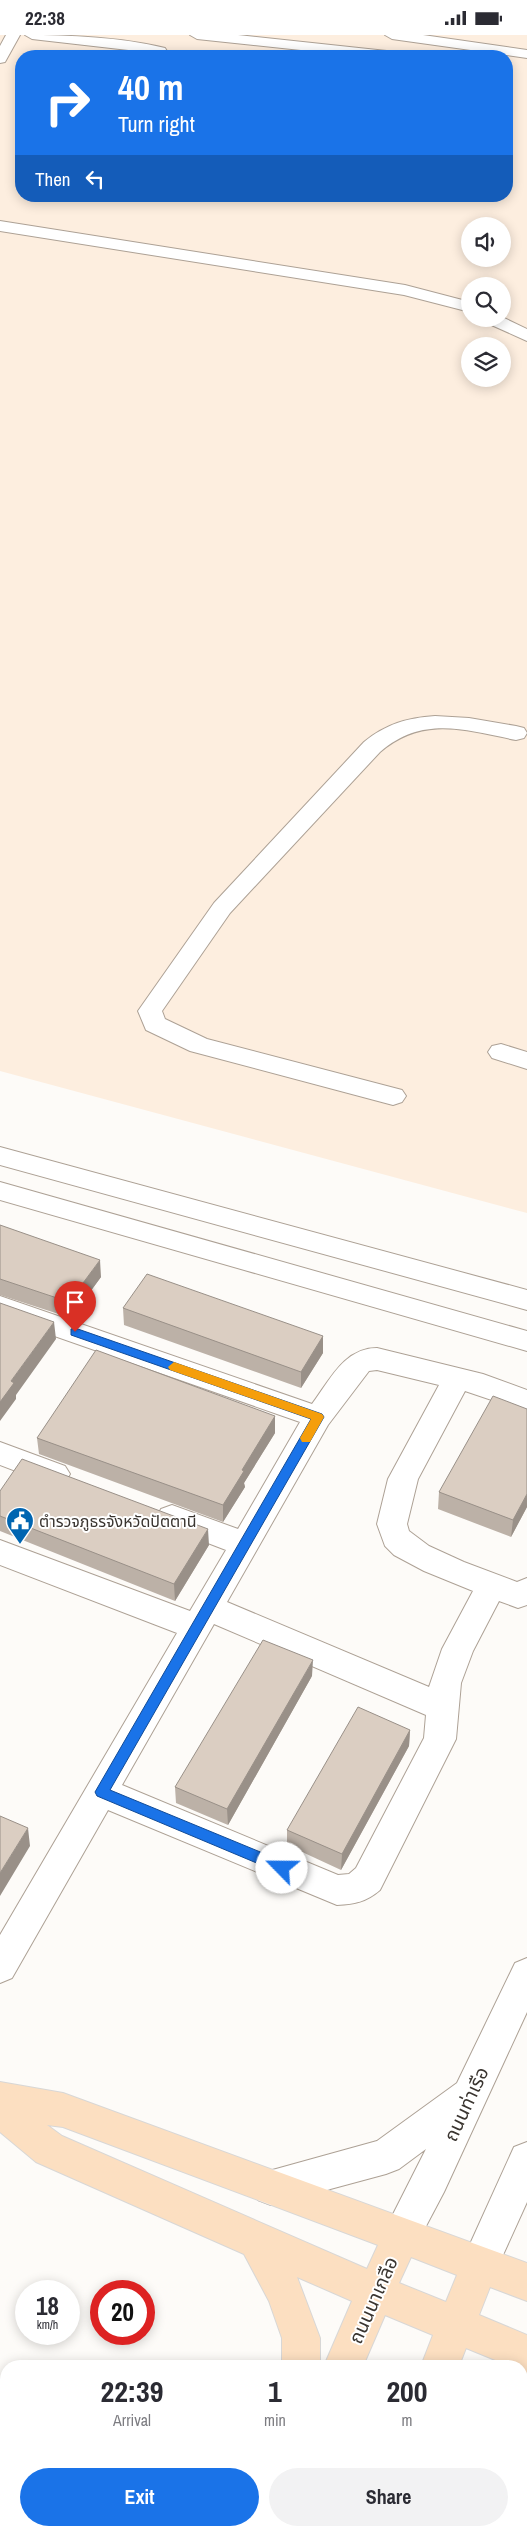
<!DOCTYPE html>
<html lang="en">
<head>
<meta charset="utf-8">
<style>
	body { margin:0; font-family:"Archivo Narrow","Noto Sans Thai",sans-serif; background:#f2f2f3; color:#2b2b33; height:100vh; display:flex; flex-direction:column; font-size:19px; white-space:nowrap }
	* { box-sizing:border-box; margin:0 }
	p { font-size:16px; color:#7c7c81 }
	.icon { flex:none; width:28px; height:28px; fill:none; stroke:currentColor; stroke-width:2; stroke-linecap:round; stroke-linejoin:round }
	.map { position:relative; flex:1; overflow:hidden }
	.panel { position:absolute; left:0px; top:2325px; width:528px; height:176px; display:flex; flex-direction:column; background:#fff; border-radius:20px 20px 0 0; box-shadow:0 2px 12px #0003 }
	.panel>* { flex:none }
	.top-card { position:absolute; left:15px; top:15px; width:498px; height:152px; border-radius:20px; box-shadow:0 2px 12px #0003; background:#1a73e8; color:#fff; overflow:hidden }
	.controls { position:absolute; left:461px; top:182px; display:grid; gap:10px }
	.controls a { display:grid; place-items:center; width:50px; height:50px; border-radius:50%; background:#fff; box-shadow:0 2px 12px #0003; font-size:25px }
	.speed { position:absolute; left:15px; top:2245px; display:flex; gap:10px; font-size:25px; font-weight:700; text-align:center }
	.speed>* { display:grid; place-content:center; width:65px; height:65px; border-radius:50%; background:#fff; box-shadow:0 2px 12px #0003; line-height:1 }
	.speed small { font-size:12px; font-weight:400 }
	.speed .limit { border:8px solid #d22; background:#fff; color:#111 }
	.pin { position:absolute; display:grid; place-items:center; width:42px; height:42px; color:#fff; margin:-51px -21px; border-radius:50% 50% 50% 0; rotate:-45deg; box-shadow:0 0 5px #0007 }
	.pin .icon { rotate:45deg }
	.me { position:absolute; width:55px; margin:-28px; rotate:293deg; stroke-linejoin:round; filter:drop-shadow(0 0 4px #0008) }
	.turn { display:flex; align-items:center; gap:18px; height:105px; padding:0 20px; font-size:22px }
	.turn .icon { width:65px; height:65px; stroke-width:2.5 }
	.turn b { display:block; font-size:35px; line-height:42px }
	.then { display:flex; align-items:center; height:48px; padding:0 20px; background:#0003; gap:10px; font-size:19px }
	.eta { display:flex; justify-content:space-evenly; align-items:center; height:85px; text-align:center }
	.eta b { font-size:30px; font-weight:700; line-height:35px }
	.primary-button { display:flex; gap:10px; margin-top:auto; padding:10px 20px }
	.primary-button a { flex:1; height:58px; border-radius:30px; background:#1a73e8; color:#fff; font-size:20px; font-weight:700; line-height:58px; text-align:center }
	.primary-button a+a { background:#f2f2f3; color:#2b2b33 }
	.status { display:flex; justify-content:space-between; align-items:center; height:35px; padding:0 25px; background:#fff; direction:ltr }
	.status svg { height:14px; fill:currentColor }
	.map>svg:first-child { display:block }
</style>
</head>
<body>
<div class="status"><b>22:38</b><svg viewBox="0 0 49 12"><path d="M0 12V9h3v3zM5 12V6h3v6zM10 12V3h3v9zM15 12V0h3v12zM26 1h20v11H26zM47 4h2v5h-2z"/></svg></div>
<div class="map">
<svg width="527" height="2501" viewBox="0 0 527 2501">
	<rect width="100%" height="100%" fill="#fdfbf8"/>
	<path fill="#fdeedf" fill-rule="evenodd" d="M0,0h527v1178l-527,-142zM21,21h485v140h-485zM470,191h32v33h-32zM470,251h32v33h-32zM470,311h32v33h-32z
		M0,2411l6,3v81h169l-3,6h-172z"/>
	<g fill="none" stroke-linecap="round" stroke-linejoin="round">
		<defs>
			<path id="minor" d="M6,0h14l-15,27 -5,1v-17z
				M25,0c46,0 95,2 140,13l5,8h-14l-10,-4 -114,-13z
				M190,0h48l158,17 7,4h-46l-160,-17z
				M385,0h38l104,15v8l-135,-19z
				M0,186l405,64 65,17v10l-66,-17 -404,-64z
				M502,282l25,12v12l-40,-18 -3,-4z
				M435,681l34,2 47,8 8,2 3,5 -3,5 -8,2c-51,-10 -93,-25 -136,12l-150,161 -68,98 3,8 42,20 195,51 4,6 -4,6 -9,3 -203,-54 -44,-21 -8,-19 76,-108 150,-161c22,-18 43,-24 71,-26z
				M501,1009l26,8v17l-35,-11 -4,-6 4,-6z
				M0,1112l527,143v20l-527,-145z
				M0,1147l527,149v20l-527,-151z
				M0,1261l312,108c18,-24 32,-56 65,-56l106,26 44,16v22l-62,-21 -47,88 -11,45 2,7 20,15 35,16 53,20 10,-4v27l-9,3 -19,-7 -26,50 -12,32 -5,56 -76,151c-14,12 -25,14 -43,15l-229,-95 -96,168 -12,5v-48l177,-302 -177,-68v-25l190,71 36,-61 -65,-25 -4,-8 4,-8 11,-4 66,24 62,-107 -300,-105zM377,1335l62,15 -51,94 -11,45 8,22 9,9 30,16 49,20 -31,58 -13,38 -202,-85 101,-177 41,-54zM214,1589l212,91 -2,23 -68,130 -7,6 -11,1 -216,-90z
				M0,1407l65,24 5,8 -5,8 -10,4 -55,-21z
				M527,1923v54l-83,180 -29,55 -13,6 -13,-6 -6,-13 43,-85 -27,20 -13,5 -115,31 -13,-5 -5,-13 5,-13 119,-33 80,-58 58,-120z
				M527,2107v60l-34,75 -13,6 -13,-6 -6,-13 53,-117z"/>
			<path id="major" d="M0,2047l63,11 464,170v38l-37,-14 -11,28 48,20v38l-6,-2v-5h-11l-44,-18 -7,18h-38l12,-31 -48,-20 -22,51h-39l28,-65 -55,-24 23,61v28h-38v-28l-13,-37 -25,-47 -208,-92 -36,-30zM47,2090l16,2 315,118 -11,24 -305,-133zM411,2222l46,18 -11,27 -47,-19z
				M527,2352v40l-6,1v-40z
				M246,2495h40l-2,6h-40z
				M352,2495h41l-2,6h-41z"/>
		</defs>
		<use href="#minor" stroke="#ada195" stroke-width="2"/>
		<use href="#major" stroke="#d8d7d6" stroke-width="2"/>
		<use href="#minor" fill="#fff" fill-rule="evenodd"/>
		<use href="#major" fill="#fcdfc1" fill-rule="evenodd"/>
	</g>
	<path fill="#bcb1a7" d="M0,1190l101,52 -30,41 -71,-23z
		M123,1273l200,28v17l-22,35 -177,-63z
		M527,1374v98l-16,30 -73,-28 1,-17z
		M275,1381v17l-31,50 1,4 -22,35 -184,-68 -2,-16z
		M0,1456l209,54 -34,56 -175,-70z
		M312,1641l-84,149 -52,-22 -1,-16z
		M410,1695l-1,16 -68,124 -54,-25v-15z"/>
	<path fill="#999088" d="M100,1225l1,17 -30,41 -2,-16z
		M54,1287l2,17 -40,56v4l-16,22v-19l11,-21z
		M323,1301v17l-22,35v-16z
		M275,1381v17l-31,50 1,4 -22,35v-17l19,-35z
		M527,1459v13l-16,30 2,-17z
		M208,1494l1,16 -34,56 -1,-17z
		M313,1625l-1,16 -84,149 -1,-16z
		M410,1695l-1,16 -68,124 1,-16z
		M28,1793l2,18 -30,50v-23z"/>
	<path fill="#dbcec2" stroke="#999088" d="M0,1190l100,35 -31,42 -69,-23z
		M147,1239l176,62 -22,36 -178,-64z
		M0,1268l54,19 -43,59 3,2 -14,19z
		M96,1315l179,66 -33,54 2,1 -21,34 -186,-67z
		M493,1361l34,13v85l-14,26 -74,-28z
		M22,1424l186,70 -34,55 -174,-68v-25z
		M263,1605l50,20 -86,149 -52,-22z
		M358,1672l52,23 -68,124 -55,-24z
		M0,1781l28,12 -28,45z"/>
	<path fill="#1a73e8" stroke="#114b97" d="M75,1293l247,86 2,3 -214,373 177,73 2,5 -2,4 -5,2 -4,-2 -181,-76 -2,-4 216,-373 -240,-84v-6z"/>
	<path fill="#f59e0b" d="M174,1327l148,52 2,3 -14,25h-8l-2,-4 11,-19 -141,-49 -2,-3z"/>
	<defs>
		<symbol id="civic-pin" viewBox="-11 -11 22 30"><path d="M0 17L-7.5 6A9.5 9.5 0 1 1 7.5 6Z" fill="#0065b1" stroke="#fff"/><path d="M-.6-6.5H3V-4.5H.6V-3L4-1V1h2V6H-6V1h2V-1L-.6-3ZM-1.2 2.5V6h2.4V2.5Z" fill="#fff"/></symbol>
	</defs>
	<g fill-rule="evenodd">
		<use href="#civic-pin" x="4" y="1470" width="32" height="43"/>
	</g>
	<g text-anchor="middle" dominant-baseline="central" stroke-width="4" stroke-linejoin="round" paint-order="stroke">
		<g font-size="16" fill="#3a3530" stroke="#fff" text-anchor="start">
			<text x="39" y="1486">ตำรวจภูธรจังหวัดปัตตานี</text>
		</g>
		<g font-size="19" fill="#3a3530" stroke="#fff">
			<text transform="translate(466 2069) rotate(-65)">ถนนท่าเรือ</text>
			<text transform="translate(373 2265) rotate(-66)">ถนนนาเกลือ</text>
		</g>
	</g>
</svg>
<div class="controls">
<a><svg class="icon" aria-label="sound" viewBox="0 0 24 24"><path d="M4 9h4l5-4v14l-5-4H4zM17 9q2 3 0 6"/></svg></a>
<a><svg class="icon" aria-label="search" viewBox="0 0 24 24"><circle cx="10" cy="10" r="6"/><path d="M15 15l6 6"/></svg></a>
<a><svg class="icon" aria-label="layers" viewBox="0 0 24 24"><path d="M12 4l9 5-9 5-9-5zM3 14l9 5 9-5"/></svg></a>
</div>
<div class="speed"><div>18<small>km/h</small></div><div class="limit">20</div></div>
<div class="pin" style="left:75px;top:1297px;background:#d93025"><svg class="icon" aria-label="arrive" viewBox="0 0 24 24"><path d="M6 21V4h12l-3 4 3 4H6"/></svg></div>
<svg class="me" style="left:282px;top:1833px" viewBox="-20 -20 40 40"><circle r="19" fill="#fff"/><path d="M0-13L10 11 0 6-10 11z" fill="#1a73e8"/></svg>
<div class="top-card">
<div class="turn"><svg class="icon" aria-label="right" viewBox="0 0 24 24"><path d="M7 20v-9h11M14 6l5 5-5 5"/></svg><div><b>40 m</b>Turn right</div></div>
<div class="then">Then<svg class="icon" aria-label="left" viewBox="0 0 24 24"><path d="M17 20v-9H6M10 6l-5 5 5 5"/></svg></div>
</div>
<section class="panel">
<div class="eta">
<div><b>22:39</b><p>Arrival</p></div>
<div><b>1</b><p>min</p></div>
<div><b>200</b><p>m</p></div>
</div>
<div class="primary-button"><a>Exit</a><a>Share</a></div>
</section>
</div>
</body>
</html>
